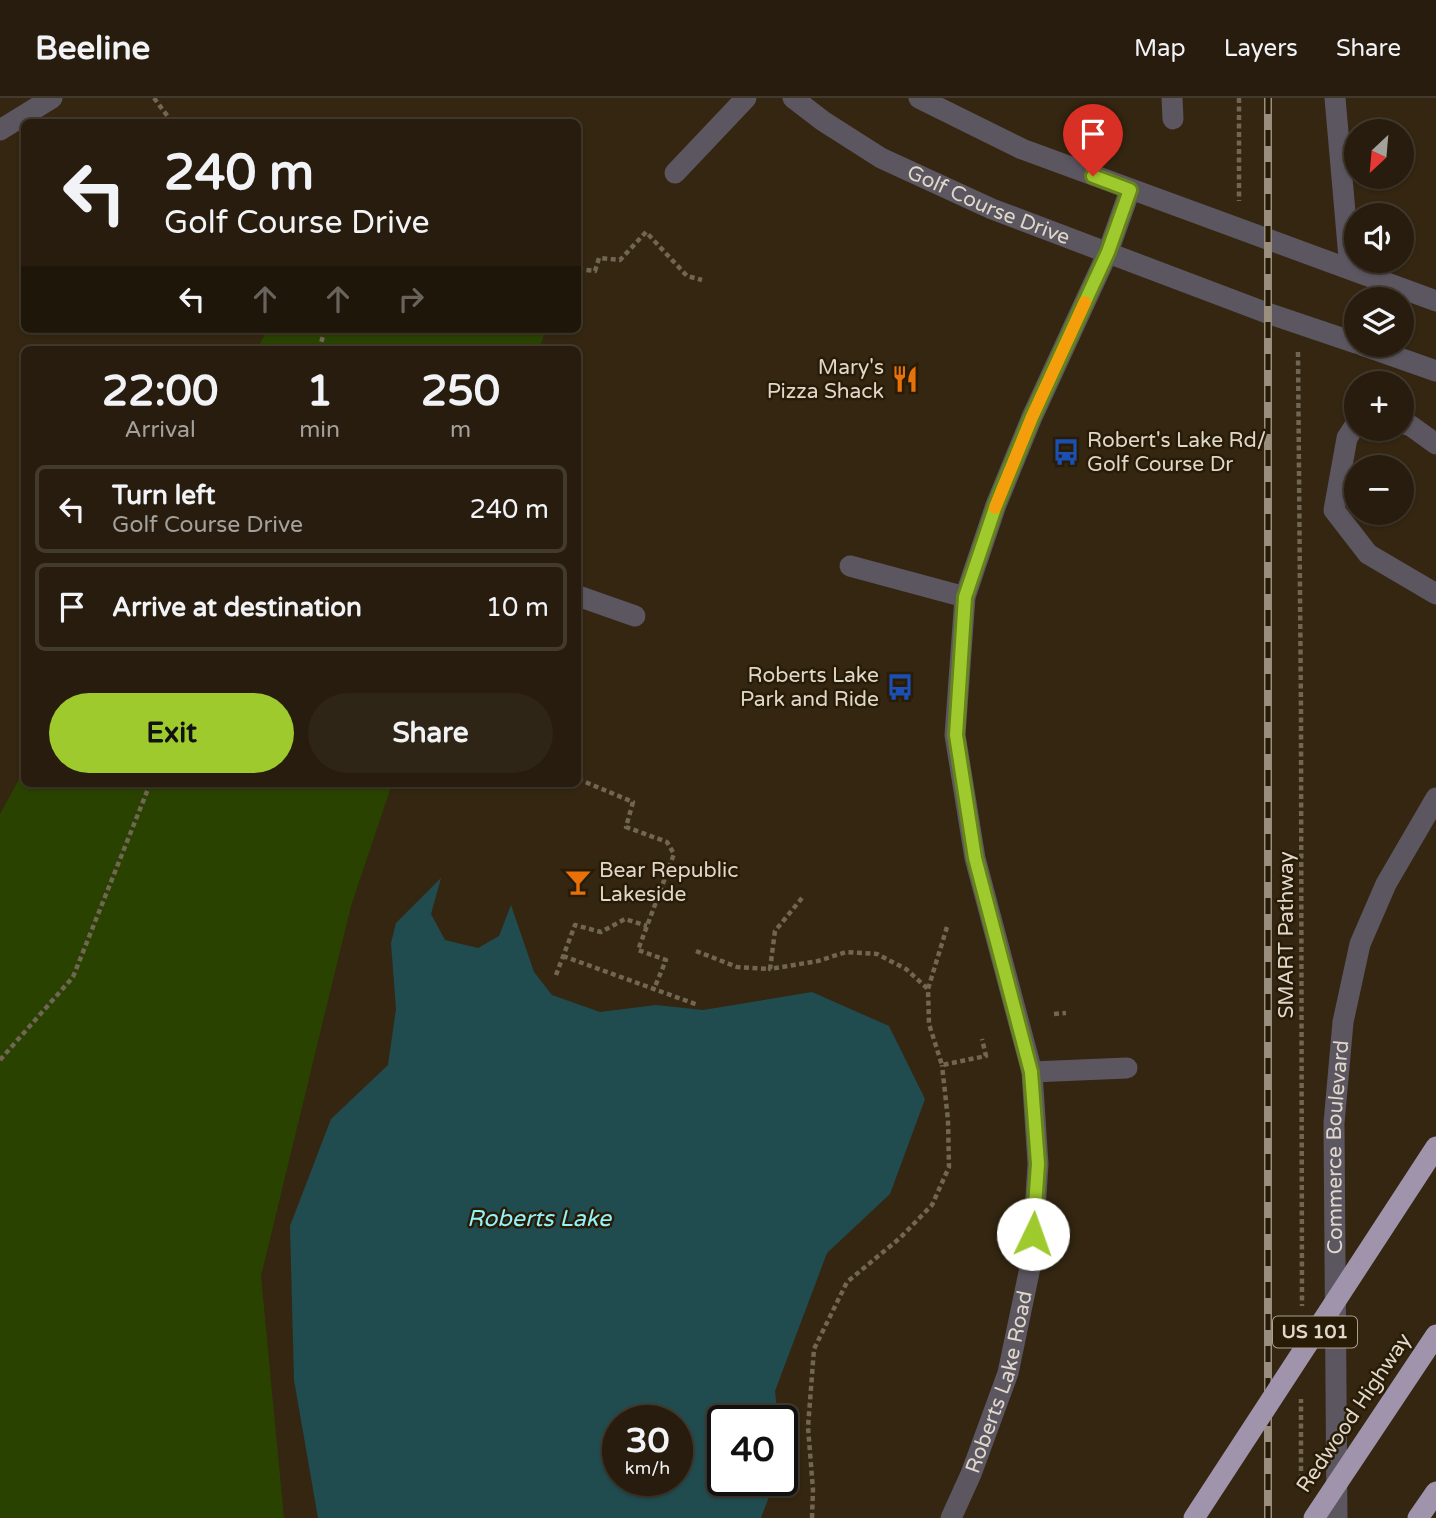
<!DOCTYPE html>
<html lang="en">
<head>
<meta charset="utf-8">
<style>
	body { margin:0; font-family:"Varela Round",sans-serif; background:#2f2516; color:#f1f3f6; height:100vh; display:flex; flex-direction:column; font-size:26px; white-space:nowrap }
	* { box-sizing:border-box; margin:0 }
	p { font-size:23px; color:#a4a19d }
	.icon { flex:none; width:38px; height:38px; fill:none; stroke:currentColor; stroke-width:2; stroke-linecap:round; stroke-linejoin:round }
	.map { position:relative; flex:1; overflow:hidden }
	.drawer { position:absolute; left:21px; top:248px; width:560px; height:441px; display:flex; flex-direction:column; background:#271c0d; border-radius:10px; box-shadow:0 2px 5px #0004,0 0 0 2px #433a2e }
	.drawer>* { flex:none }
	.guide { position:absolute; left:21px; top:21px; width:560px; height:214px; border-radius:10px; box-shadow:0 2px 5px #0004,0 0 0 2px #433a2e; background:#271c0d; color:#f1f3f6; overflow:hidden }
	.needle { width:46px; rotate:206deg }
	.tools { position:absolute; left:1344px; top:21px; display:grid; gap:14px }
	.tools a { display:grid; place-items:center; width:70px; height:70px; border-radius:50%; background:#271c0d; box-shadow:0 2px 5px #0004,0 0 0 2px #433a2e; font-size:35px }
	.speed { position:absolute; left:602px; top:1307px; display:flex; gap:14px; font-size:35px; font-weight:700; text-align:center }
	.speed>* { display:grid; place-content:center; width:91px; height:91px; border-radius:50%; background:#271c0d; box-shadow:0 2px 5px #0004,0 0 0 2px #433a2e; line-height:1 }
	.speed small { font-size:18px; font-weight:400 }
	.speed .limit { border:4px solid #111; border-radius:10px; background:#fff; color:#111 }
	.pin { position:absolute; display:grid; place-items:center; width:60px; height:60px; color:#fff; margin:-72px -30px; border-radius:50% 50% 50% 0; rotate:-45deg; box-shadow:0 0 7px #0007 }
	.pin .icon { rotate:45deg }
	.me { position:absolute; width:77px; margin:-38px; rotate:3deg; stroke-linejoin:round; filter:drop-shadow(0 0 5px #0008) }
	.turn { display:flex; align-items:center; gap:24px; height:147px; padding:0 28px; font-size:32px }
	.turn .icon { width:91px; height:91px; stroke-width:2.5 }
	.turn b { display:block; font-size:49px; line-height:60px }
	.lanes { display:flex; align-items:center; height:66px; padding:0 28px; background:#0003; justify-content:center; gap:35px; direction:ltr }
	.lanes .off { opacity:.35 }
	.eta { display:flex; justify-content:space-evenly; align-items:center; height:119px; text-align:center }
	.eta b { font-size:42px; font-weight:700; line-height:49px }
	.button { display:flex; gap:14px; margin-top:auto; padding:14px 28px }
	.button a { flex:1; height:80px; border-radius:42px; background:#9fca2d; color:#111; font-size:28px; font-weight:700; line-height:80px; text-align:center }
	.button a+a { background:#2f2516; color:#f1f3f6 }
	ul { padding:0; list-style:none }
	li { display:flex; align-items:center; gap:21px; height:88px; margin:0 14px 10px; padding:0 14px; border:4px solid #433a2e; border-radius:10px }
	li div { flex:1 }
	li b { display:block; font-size:26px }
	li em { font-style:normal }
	header { display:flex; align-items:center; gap:42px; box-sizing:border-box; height:98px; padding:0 35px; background:#271c0d; border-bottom:2px solid #433a2e }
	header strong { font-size:33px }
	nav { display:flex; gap:38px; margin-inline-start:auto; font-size:24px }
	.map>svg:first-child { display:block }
</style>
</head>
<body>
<header>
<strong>Beeline</strong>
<nav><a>Map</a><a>Layers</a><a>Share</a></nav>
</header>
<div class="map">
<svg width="1436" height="1420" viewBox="0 0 1436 1420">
	<rect width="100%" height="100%" fill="#342611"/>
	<path fill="#294200" d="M268,231h278l-7,21h-283z
		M24,672v14h368l-41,122 -90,370 23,242h-284v-704z"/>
	<path fill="#204c50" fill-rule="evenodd" d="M441,780l-10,36 14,26 33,8 21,-12 12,-31 23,67 18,23 48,17 56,-7 47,5 109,-18 77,34 36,73 -35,95 -63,59 -52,138 3,30h-55v59l52,1 -14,37h-443l-24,-138 -4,-154 41,-107 57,-54 8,-56 -5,-66 5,-20zM618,1323h59v59h-59z"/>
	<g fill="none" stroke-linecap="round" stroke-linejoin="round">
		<path stroke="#716553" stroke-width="4.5" stroke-dasharray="5 3.5" stroke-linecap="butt" d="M154,0l18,24
			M1239,0v103
			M578,171l17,2 4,-13 21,2 26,-28 41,44 15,4
			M319,252l6,-21
			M1298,254l3,359 1,595
			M578,681l55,23 -7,25 41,15 7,12 -36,96 28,10 -12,29
			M802,800l-27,33 -5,38 48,-8 28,-9 31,2 29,15 22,20
			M947,829l-19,62 1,35 13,41 44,-9 -4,-17
			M696,853l41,16 33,2
			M563,858l135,49
			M556,877l19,-50 26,7 24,-13 22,7
			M1054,916l12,-1
			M0,962l73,-83 77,-193
			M1301,1390v-89
			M812,1420l1,-28 -5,-63 6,-78 33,-67 53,-44 32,-33 17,-38 -1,-47 -6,-55"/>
		<g stroke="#5b5660" stroke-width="21">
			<path id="s1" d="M793,0l30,23 58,37 111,51 275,104 89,30"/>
			<path d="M919,0l103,51 414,152"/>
			<path d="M1172,0l1,21"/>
			<path d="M1335,0l15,171"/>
			<path d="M0,32l52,-32"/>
			<path d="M675,75l71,-75"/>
			<path d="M1362,247l74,26"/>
			<path d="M1402,325l9,3 25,18"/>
			<path d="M1356,326l-9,14 -13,72 34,44 68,40"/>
			<path d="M850,468l115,31"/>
			<path d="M578,498l57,20"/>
			<path d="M1032,974l95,-4"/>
			<path id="s2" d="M951,1420l20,-44 37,-101 24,-115 6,-94 -6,-92 -57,-214 -20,-123 10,-138 31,-92 36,-88 76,-165 22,-62"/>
			<path id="s3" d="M1337,1420l-3,-395 9,-101 17,-78 26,-60 50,-86"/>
		</g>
		<path stroke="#a094ad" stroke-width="21" d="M1418,1420l18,-26"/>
		<defs>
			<path id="rail" d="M1268,0v1420"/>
		</defs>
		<use href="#rail" stroke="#9a8f7f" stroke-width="8"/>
		<use href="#rail" stroke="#291c07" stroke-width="5" stroke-dasharray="16" stroke-linecap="butt"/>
		<path stroke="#a094ad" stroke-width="21" d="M1194,1420l242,-371
			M1314,1420l122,-183"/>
	</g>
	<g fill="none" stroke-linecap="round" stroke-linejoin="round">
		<defs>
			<path id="route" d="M1033,1136l5,-70 -7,-92 -56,-214 -19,-123 9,-138 31,-92 36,-88 76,-165 22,-62 -37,-14"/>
		</defs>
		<use href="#route" stroke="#67831d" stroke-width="18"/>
		<use href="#route" stroke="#9fca2d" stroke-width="12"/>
		<path stroke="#f59e0b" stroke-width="12" d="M995,410l37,-91 53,-115"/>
	</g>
	<defs>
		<symbol id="restaurant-bare" viewBox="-9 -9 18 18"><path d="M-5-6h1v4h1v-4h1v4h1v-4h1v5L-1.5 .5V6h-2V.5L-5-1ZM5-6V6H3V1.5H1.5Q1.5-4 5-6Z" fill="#e8710a" stroke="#291c07" stroke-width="2.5" paint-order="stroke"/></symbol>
		<symbol id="bus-bare" viewBox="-9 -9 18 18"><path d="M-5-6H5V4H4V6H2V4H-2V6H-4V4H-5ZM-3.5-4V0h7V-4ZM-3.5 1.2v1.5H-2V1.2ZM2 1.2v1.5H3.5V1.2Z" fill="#1a4fb4" stroke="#291c07" stroke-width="2.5" paint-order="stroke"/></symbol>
		<symbol id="bar-bare" viewBox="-9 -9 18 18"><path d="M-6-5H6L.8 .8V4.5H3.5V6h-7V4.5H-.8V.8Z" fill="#e8710a" stroke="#291c07" stroke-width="2.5" paint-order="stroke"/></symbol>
	</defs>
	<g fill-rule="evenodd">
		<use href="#restaurant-bare" x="886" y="262" width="38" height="38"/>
		<use href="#bus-bare" x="1047" y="335" width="38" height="38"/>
		<use href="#bus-bare" x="881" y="570" width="38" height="38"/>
		<use href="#bar-bare" x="559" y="765" width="38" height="38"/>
	</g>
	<g text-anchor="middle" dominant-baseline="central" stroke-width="5" stroke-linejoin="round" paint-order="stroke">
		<rect fill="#291c07" stroke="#a89f90" stroke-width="2" x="1273" y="1218.5" width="84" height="31" rx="5"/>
		<g font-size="19" font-weight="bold" fill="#dfd7ca">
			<text x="1315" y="1234">US 101</text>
		</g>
		<g font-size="21" fill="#dfd7ca" stroke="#291c07">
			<text stroke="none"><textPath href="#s1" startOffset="224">Golf Course Drive</textPath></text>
			<text transform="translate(1286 837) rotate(-90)">SMART Pathway</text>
			<text stroke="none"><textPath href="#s3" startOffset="371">Commerce Boulevard</textPath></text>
			<text stroke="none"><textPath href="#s2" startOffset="145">Roberts Lake Road</textPath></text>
			<text transform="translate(1354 1315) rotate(-56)">Redwood Highway</text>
		</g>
		<g font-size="21" fill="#dfd7ca" stroke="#291c07" text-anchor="end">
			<text x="884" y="269">Mary's<tspan x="884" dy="24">Pizza Shack</tspan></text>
			<text x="1087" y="342" text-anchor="start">Robert's Lake Rd/<tspan x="1087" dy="24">Golf Course Dr</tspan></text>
			<text x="879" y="577">Roberts Lake<tspan x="879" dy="24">Park and Ride</tspan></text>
			<text x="599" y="772" text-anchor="start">Bear Republic<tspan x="599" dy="24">Lakeside</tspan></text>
		</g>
		<g font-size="23" font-style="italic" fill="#92f2fa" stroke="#291c07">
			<text x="539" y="1121">Roberts Lake</text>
		</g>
	</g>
</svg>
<div class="tools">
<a><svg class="needle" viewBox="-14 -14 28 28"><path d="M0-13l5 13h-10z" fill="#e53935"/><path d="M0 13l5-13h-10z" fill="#a4a19d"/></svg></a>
<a><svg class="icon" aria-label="sound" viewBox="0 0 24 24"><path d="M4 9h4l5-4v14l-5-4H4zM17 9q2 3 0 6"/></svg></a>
<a><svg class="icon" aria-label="layers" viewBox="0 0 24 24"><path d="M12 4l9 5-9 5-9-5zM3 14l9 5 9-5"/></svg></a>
<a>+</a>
<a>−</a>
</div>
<div class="speed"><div>30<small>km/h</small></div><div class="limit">40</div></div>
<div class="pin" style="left:1093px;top:78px;background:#d93025"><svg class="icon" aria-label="arrive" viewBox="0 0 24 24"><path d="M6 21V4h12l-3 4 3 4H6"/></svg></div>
<svg class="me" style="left:1033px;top:1136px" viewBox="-20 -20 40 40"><circle r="19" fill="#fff"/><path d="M0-13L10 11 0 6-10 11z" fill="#9fca2d"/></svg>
<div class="guide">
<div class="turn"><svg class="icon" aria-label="left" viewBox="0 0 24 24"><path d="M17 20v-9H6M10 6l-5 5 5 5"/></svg><div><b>240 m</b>Golf Course Drive</div></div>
<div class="lanes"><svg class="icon" aria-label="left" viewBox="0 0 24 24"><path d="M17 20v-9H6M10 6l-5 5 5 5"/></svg><svg class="icon off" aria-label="ahead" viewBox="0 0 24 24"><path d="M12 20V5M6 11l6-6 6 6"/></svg><svg class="icon off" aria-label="ahead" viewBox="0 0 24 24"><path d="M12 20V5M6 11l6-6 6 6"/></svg><svg class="icon off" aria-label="right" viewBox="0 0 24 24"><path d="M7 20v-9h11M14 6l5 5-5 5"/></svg></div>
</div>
<section class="drawer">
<div class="eta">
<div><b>22:00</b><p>Arrival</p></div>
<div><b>1</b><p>min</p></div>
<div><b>250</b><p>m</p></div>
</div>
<ul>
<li><svg class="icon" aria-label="left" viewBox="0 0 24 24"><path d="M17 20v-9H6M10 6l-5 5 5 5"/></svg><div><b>Turn left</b><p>Golf Course Drive</p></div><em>240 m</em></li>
<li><svg class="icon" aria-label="arrive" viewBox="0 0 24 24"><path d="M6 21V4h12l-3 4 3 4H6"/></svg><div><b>Arrive at destination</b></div><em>10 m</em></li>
</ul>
<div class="button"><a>Exit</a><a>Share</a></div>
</section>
</div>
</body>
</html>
